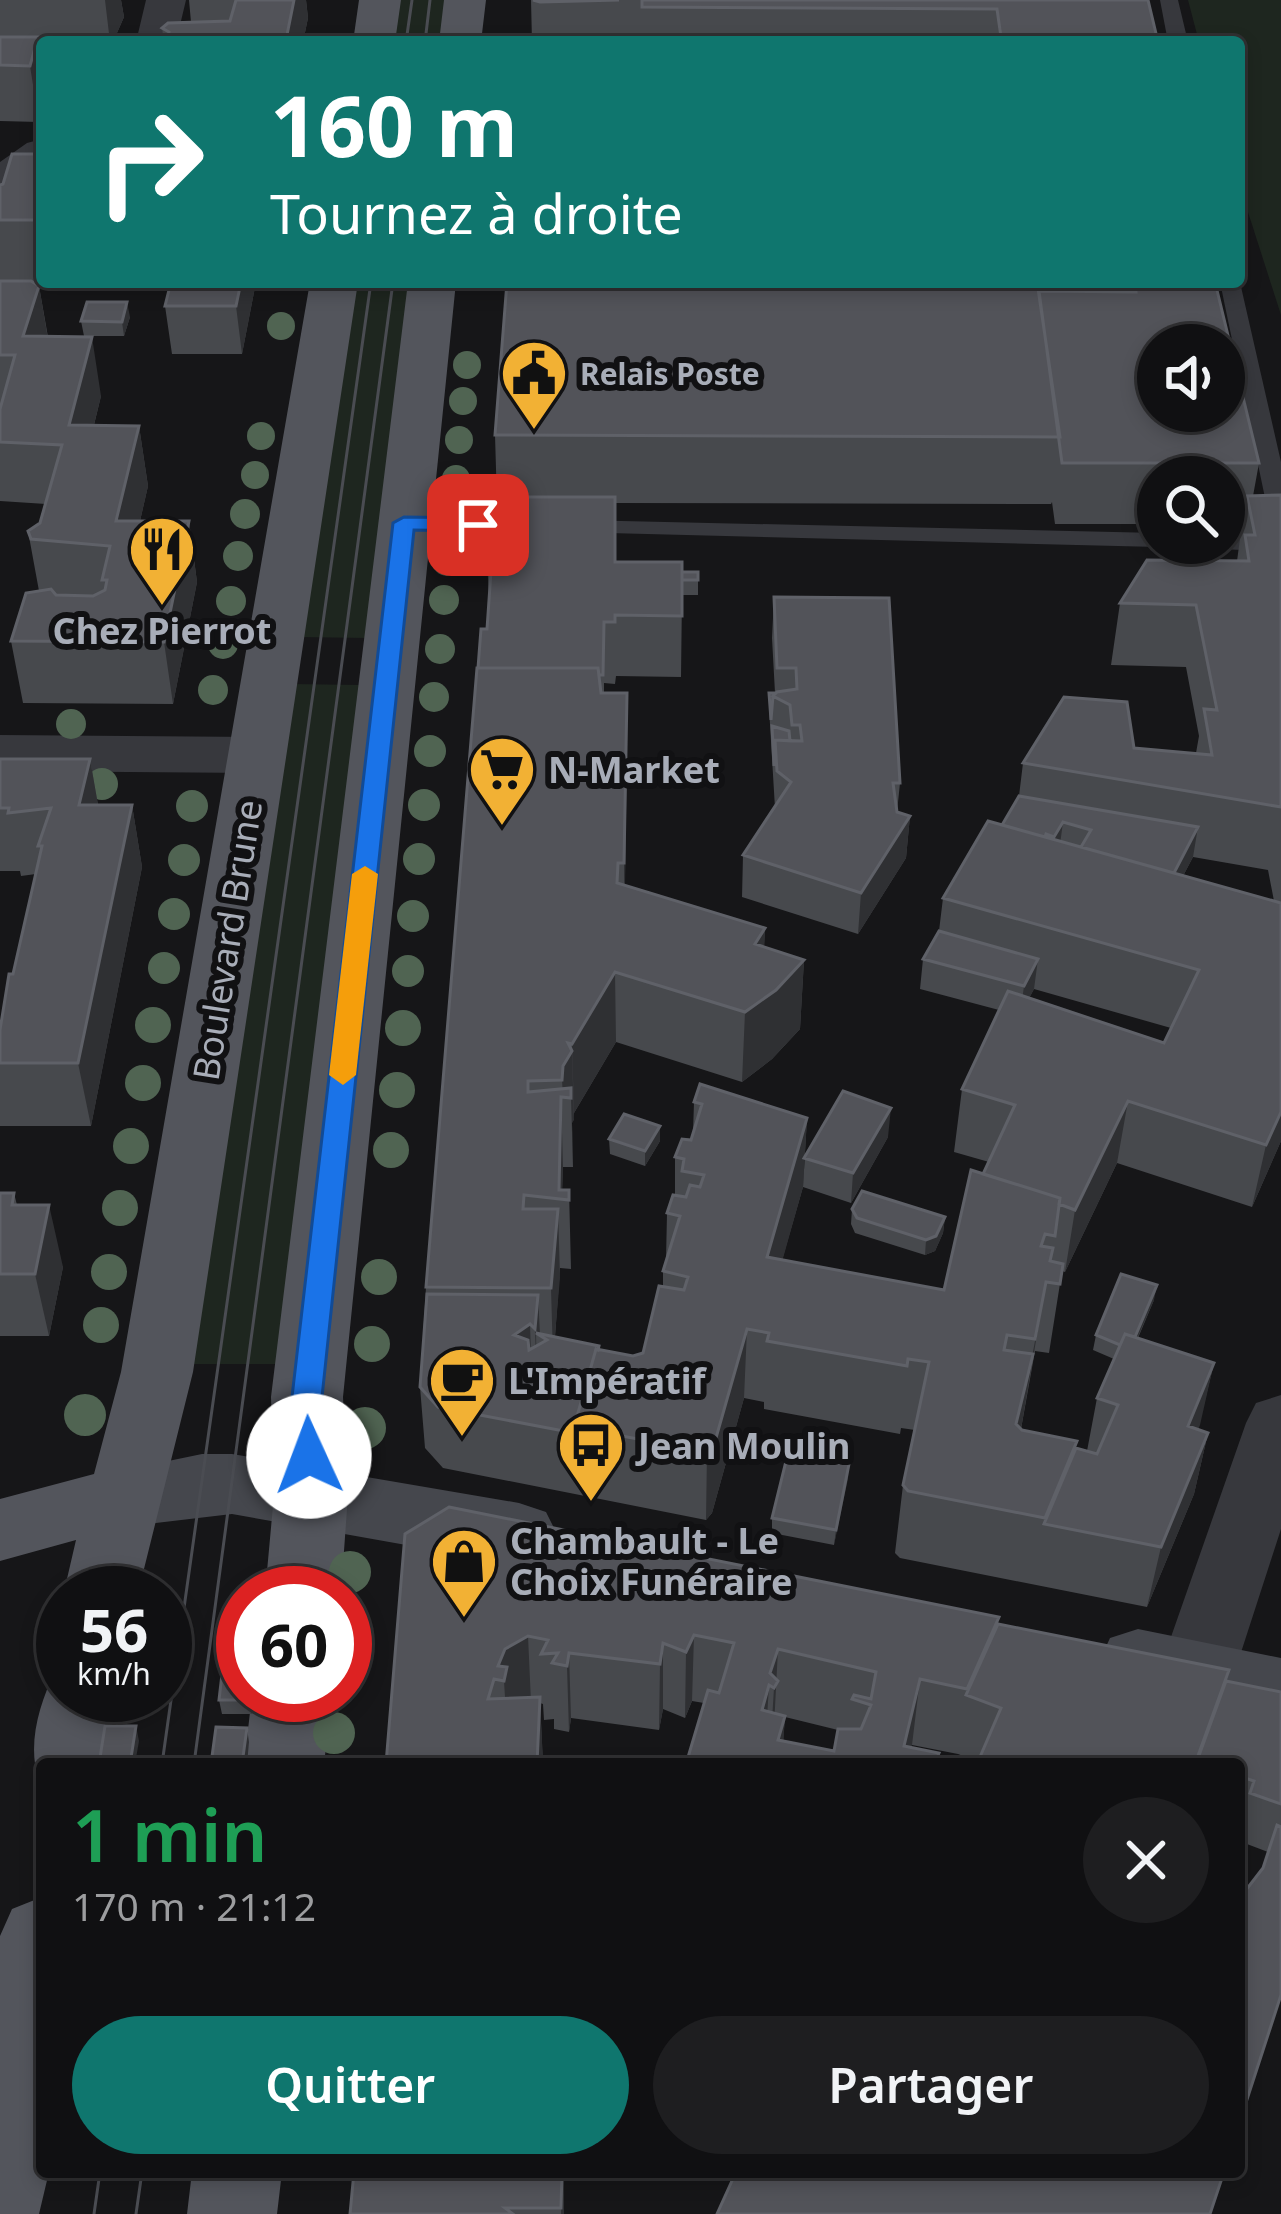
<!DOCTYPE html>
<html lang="fr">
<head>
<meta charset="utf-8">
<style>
	body { margin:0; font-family:"Noto Sans",sans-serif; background:#1e1e20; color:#f1f3f6; height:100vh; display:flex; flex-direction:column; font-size:45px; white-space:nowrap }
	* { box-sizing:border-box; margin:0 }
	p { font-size:39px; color:#9c9d9f }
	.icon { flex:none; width:66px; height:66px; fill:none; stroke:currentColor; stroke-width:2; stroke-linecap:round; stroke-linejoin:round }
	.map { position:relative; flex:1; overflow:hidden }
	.details { position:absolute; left:36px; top:1758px; width:1209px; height:420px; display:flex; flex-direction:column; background:#101012; border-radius:12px; box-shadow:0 6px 18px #0003,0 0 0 3px #303032 }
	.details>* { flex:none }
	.guide { position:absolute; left:36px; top:36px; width:1209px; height:252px; border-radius:12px; box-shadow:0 6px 18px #0003,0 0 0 3px #303032; background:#0f766e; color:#fff; overflow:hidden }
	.controls { position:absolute; left:1137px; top:324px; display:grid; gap:24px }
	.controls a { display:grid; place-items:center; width:108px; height:108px; border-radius:50%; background:#101012; box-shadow:0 6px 18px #0003,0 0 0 3px #303032; font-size:60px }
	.speed { position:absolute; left:36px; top:1566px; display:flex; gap:24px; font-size:60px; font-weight:700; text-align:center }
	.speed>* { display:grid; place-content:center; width:156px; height:156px; border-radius:50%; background:#101012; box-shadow:0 6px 18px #0003,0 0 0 3px #303032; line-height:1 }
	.speed small { font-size:30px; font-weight:400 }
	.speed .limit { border:18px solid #d22; background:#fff; color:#111 }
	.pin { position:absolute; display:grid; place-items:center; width:102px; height:102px; color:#fff; margin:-51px; border-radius:24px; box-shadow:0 6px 18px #0006 }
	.me { position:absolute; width:132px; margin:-66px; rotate:358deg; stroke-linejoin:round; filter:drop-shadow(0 0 9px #0008) }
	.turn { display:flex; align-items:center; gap:42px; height:252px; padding:0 36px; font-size:54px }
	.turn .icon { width:156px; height:156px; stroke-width:2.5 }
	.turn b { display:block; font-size:84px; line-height:102px }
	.round { display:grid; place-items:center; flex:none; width:126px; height:126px; border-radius:63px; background:#1e1e20 }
	.summary { display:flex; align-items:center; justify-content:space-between; height:204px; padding:0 36px }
	h1 { font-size:72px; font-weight:600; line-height:90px; color:#1e9e55 }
	.button { display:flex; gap:24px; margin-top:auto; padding:24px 36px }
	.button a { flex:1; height:138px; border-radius:72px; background:#0f766e; color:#fff; font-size:48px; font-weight:600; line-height:138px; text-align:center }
	.button a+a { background:#1e1e20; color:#f1f3f6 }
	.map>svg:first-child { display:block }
</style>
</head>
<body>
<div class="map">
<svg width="1281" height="2214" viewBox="0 0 1281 2214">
	<rect width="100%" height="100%" fill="#161618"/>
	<path fill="#1e261f" d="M395,0h53l-6,42h-53z
		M1188,0h93v315l-42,-131v-142h-40z
		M352,282h60l-44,356 -71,-1z
		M291,684l71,1 -85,679h-91z"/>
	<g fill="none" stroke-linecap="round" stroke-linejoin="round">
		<path fill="#37383d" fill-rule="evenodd" d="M1160,0h18l10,42h-20z
			M1239,278l42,184v62l-12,-7 -49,-235h19z
			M404,516l126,3 12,7 -12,7 -135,-5 -3,-5z
			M578,520l580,13v10h10l-10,4 -589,-15v-10z
			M1277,528l4,14c-20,7 -51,13 -68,1h11v-8z"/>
		<path fill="#37383d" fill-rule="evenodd" d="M146,0h40l-10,42h-40z
			M42,139v33l-27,19 -15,4v-33l27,-19z
			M0,735l256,2 20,6 8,12 -8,12 -20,6 -256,-2z
			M1281,1395v134l-47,145 -11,23 -27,9 -27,-9 -11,-23 88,-251 10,-20z"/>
		<path fill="#45474d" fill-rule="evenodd" d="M202,1454h30l287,49 27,9 11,22 -11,22 -27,9 -287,-51 -110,13 -26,-9 -11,-21 11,-21z
			M1138,1629l143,29v68l-171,-40 -11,-24 11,-24z"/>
		<path fill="#53555c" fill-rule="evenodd" d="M359,0h42l-6,42h-42z
			M444,0h42l-5,42h-42z
			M310,282h48l-165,1090 -55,221 -75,3 13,-56 -76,21v-62l94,-25 27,-102z
			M408,282h48l-113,1115 5,98 -7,98h-76l9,-98 -3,-98z
			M63,1668v27h60l-12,69h-69v24c-17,-37 -4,-81 13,-117z
			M252,1695h80l-8,69h-80z
			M42,1897v275h7l-10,42h-39v-278l12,-27z
			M192,2172h90l-5,42h-90z"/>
		<path stroke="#4a4c52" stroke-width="3" d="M406,42l6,-42
			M425,42l5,-42
			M162,1764l209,-1482
			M194,1764l199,-1482
			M94,2214l6,-42
			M136,2214l6,-42"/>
	</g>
	<g fill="#506452">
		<circle cx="281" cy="326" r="14"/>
		<circle cx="467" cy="365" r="14"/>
		<circle cx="463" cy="401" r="14"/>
		<circle cx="261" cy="436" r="14"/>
		<circle cx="459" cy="440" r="14"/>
		<circle cx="255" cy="475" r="14"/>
		<circle cx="456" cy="479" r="14"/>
		<circle cx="245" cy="514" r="15"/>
		<circle cx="238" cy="556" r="15"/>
		<circle cx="447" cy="561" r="15"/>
		<circle cx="444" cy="600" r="15"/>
		<circle cx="231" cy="601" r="15"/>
		<circle cx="223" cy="644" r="15"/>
		<circle cx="440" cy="649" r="15"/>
		<circle cx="213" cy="690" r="15"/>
		<circle cx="434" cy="697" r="15"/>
		<circle cx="71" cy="724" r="15"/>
		<circle cx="430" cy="751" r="16"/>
		<circle cx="102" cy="784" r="16"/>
		<circle cx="424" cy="805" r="16"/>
		<circle cx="192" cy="806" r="16"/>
		<circle cx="419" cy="859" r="16"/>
		<circle cx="184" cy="860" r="16"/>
		<circle cx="174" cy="914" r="16"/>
		<circle cx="413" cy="916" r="16"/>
		<circle cx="164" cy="968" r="16"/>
		<circle cx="408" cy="971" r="16"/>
		<circle cx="153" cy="1025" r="18"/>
		<circle cx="403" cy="1028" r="18"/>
		<circle cx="143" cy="1083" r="18"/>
		<circle cx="397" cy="1090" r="18"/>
		<circle cx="131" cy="1146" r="18"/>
		<circle cx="391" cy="1150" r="18"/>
		<circle cx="120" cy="1208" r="18"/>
		<circle cx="109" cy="1272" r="18"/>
		<circle cx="379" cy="1277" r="18"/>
		<circle cx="101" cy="1325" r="18"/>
		<circle cx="372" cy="1344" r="18"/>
		<circle cx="85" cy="1415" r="21"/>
		<circle cx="365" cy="1428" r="21"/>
		<circle cx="350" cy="1572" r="21"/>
		<circle cx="334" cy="1733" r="21"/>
	</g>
	<path fill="#47494d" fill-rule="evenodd" d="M0,0h121l3,17 -11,25h-71v3h-2l2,15v50l-3,12 -39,-1z
		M189,0h117l2,18 -5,24h-139l-2,-14 29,-6z
		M531,0h617l10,42h-626z
		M42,154v128h21l-6,3h-20l2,1 9,51 53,59 -7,29 45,1 9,60 -8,35h49l8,61 -24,122 -150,-1 -12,-62 28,-50 -11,-60 12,-8 6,-19 -46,-3v-316z
		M256,282l-14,72h-70l-7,-48z
		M1116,282h99l44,181 -6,33 28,-1v646l-29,66 -135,-44 -52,109 -3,-1 -13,82 -14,-2 -14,78 56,12 -1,7 11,3 10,-53 17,-39 -21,-9 3,-15 58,-35 -16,38 76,25 -16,66 10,4 -14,61 -47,113 -247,-49 -5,-5 8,-68 12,-55 -14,-2 -1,6 -136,-25v-7l-20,-4 -32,115 -6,7 -263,-52 -18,-20 -5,-61 6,-100 61,-658 2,-29 -2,-43 25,-35 1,-19h-16l-2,-68 544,-144 79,1zM1158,477h66v47h18l-5,37 -117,42 -9,62 75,2 13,69 -3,17 -62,-5 -111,15 -4,33 -17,29 -59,73 -4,33 -16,28 -3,30 79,21 -37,79 -8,63 35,10 -45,128 -162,-30 21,-73 4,-69 -113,-16 -1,31 -2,7 -16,17v38l-8,18 -1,47 -3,11v16l-20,66 -10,3 -34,-6 -44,-13 5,-69 11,1 -2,-79h-7l1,-23h10l-1,-44 2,-10 42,-71 126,40 30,-23 28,-30 4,-69 -40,-13 1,-19 -140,-43 2,-192h-23v-10l11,1 1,-8 65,1 1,-82h16v-23h-16l-66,-10 -1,-59 436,1 1,-2 3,22h103zM1193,857l75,13 6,31 -91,-25zM1034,989l137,39 -7,15 -135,-45z
		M130,317l-6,19h-40l-3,-15z
		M774,597l126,186 -3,29 13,4 -4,42 -48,76 -116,-37 1,-42 32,-47 -6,-100v-15h6l-3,-55z
		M0,759h90l8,46h34l10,62 -51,259h-91v-96l36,-156 -15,2 -1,-5h-20z
		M888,1137l-37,66 -48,-16 1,-29z
		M609,1139l51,2 -15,25 -35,-12z
		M0,1193h14l3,12 46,62 -14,69h-49z
		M852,1209l93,8 -2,16 -8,18 -10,4 -70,-22 -4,-9z
		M849,1464l-15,81 -62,-12v-15z
		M449,1507l549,117 228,57 55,11v303l-18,-127 5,-16 -29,-11v-77h-262l1,-2 -20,-8 -46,-9 -226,19 18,-61 -12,-2 -7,17 -22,-9 -4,21 -88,-12 -2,14 -15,-3v-10l-10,1 -1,-16 -3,-1 3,61h-157zM785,1717l53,13 -4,21 -51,-10z
		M243,1695h11l-2,19h-30l-3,-14z
		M354,2172h210v42h-214z"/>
	<path fill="#2f3033" d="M105,0h16l3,17 -11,25h-3z
		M294,0h12l2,18 -5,24h-15l-1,-7z
		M38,37l4,23v50l-3,12 -9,-56z
		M241,282h15l-14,72 -6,-48z
		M39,286l10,59 -26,-9z
		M127,302l3,15 -6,19 -2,-14z
		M92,337l9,59 -22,89 -10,-60z
		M139,426l9,60 -22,96 -10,-61z
		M189,521l8,61 -24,122 -9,-62z
		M627,693v69l-3,170v-69z
		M90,759l11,63 -22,-17z
		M132,805l10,62 -51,259 -13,-63z
		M910,816l-4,42 -48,76 3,-41z
		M1063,822l-4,30 -9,14 4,-29z
		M1198,827l-5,30 -40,76 5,-30z
		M765,928l-3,69 42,-37 -4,69 -28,30 -30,23 3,-70 10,-68z
		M1038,959l-4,30 -14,27 4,-30z
		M615,972l1,70 -42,71 -2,-69z
		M572,1051l2,69 -2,3 1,44 -2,-69 -8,-1 -1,-17 1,-14z
		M561,1097l2,70 -1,32h-3z
		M1128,1101l-11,62 -52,109 10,-62z
		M891,1108l-3,29 -37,66 2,-30z
		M1281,1112v29l-29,66 14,-62z
		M807,1118l-4,69 -39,139 3,-69z
		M660,1126v15l-15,25v-15z
		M49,1205l14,62 -14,69 -14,-62z
		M558,1209l2,69 -7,79 -2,-69z
		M945,1217l-2,16 -8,18 -10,4 1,-15z
		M1046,1282l-24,141 -16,69 10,-68 16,-67z
		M1157,1285l-3,15 -28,64 3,-15z
		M538,1295l2,40 -4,-2 1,57 -2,-61z
		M530,1324l2,62 -18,-51z
		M747,1329l-3,69 -32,115 -6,7 1,-68z
		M1214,1363l-14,62 -25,62 13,-61z
		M1208,1433l-14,61 -47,113 14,-60z
		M849,1464l-1,15 -14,66 2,-15z
		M694,1635l-2,66 -7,17 1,-66z
		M528,1636l3,66 -23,44 -4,-65 -6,-15 7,-17z
		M663,1643v66l-4,21 1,-66z
		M778,1649l-5,97 -3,7 4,-65 -4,-15z
		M569,1653l2,65 -2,14 -2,-66z
		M920,1679l-8,66 -5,19 -3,-18z
		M769,1685l-4,66 -3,-41z
		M250,1695h4l-2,19 -3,-14z
		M540,1697l3,67h-6z
		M785,1716l-3,48 -4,-24z
		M136,1726l3,15 -4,23h-5z
		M247,1728l2,14 -2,22h-5z
		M562,2172h2v42h-3z"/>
	<path fill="#525359" stroke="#5f6168" stroke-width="3" fill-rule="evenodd" d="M236,0h58l-7,35h-57l-2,7h-61l2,-10 -7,-4 6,-5 62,-2z
		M533,0h86l-79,2z
		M642,0h506l10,42h-63l-1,-4 -93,-1 -4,-28 -355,-2z
		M0,37h38l-8,29 -30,-1z
		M12,154h30v66h-42v-35l3,-1z
		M0,281h31l8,5 -16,50 69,1 -23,88 70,1 -23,95h73l-25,121 -153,-1 15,-48 25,-4 5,6 37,1 12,-6 2,-10h-5l8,-34 -79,-7 -3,-8 12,-8 22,-78 -62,-3v-33l15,-54h-15z
		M171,282h70l-5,24h-71z
		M507,282h530l23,155 -565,-2z
		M1135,282h80l44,181h-197l-23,-172 97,1zM1158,345h66v66h-66z
		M87,302h40l-5,20 -41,-1z
		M1281,495v312l-258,-44 41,-66 63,5 7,46 78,7 -8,-46 13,1 -21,-105 -76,-2 27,-43 102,1 -4,-26h10l-8,-39z
		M514,497h101v65h67v54l-67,-1v7h-11l-1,53h-4l-1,-7h-120l3,-39h6l5,-72h-5l2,-35h23z
		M682,572h16v8h-16z
		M774,597l115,1 11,185h-7l4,29 13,4 -49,77 -118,-38 48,-73 -14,-11 -2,-31 27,1 -2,-16h-8l-2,-20 -17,-9 4,-4 20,-3 -1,-21h-19z
		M477,668h121l3,25h26l-3,170h-6l-1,20 148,45 -10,16 49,16 -28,30 -31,22 -130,-40 -43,72 -4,-1 4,8 -9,15 -1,14 -34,1v11l43,-4v10l-10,-1 -2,93h10v10l-45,-5 -1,14h35l-7,79 -125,-1z
		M769,693h7l-3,3 -2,24z
		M772,726l17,5 1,10 -15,-1 -1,26z
		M0,759h90l-11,46h53l-54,258h-78v-33l9,-56h4l29,-128h-4l13,-38 -43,5 1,-5h-9z
		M1019,796l179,31 -24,46 -93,-26 10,-17 -28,-8 -9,15 -8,-3 -1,3 -43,-12z
		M988,821l293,82v209l-15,33 -138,-44 -53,109 -16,-6 1,-6 -77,-24 32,-69 -53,-16 46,-98 156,52 35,-73 -256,-72z
		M939,931l99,28 -14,27 -101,-27z
		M700,1084l107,34 -40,139 177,33 27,-120 89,28 -5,38 -10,-2 -4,12 12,2 -3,13 13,3 -3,20 -14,-2 -11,57 -28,-4 -3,15 29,4 -17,70 6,6 55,11 -32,77 -137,-27 -5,-6 26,-123 -21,-3 -1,7 -140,-25 2,-8 -22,-4 -33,116 -7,7 -133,-25 22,-78 37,7 10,-3 16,-67 25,4 4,-13 -25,-6 17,-55 -13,-3 6,-18 13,2 4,-12 10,2 4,-12 -22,-4 2,-12 -9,-2 7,-18 9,1 11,-36 -8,-2z
		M843,1091l48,17 -38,65 -49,-15z
		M624,1114l36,12 -15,25 -36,-12z
		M862,1191l83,26 -9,19 -10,4 -69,-22 -5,-9z
		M0,1193h14l-2,12h37l-14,69h-35z
		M1121,1274l36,11 -22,52 -10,-3 -5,11 -24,-10z
		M427,1294l111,1 -3,34 -5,-5 -16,11 14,5 1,10 18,-10 -11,-7 63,13 -1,4 -2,-1 -22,78v6l-136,-26 -18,-20z
		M1125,1334l89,29 -26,63 20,7 -47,114 -117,-23 32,-76 21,6 21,-49 -21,-7z
		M788,1453l61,11 -13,66 -64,-12z
		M449,1507l550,110 -32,72 -47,-10 -16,67 35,7 -5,11h-248l22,-74 11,3 15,-50 -40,-8 -8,17 -23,-9 -3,21 -91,-11 -2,13 -15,-3 6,-10 -17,1 7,-14 -20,-4 -23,13 -7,17 9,1 -3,14 -10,-2 -6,20 52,-2 -3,67h-151l19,-230zM778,1649l98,23 -5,27 -17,-4 -2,4 19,6 -10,24h-23l-4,22 -56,-11 7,-24 -23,-6 7,-25 5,3 4,-7 -8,-8z
		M998,1624l231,46 -34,94h-218l24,-56 -35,-13z
		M227,1631h16v64h7l-1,5h-30z
		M1226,1681l55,11v112l-31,-11 4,-12 -15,-5v-12h-33l-9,-3z
		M105,1726h31l-6,38h-31z
		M216,1727l31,1 -5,36h-31z
		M1277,1825l4,2v168l-42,129v-225l24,-31z
		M354,2172h208l-1,36h-56l8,6h-163z
		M736,2172h488l-14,42h-493z"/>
	<path fill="#1a73e8" stroke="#114b97" stroke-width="3" d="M404,517l74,1 11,7 -11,6 -64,-1 -92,867 2,59 -4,9h-22l-4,-9 -2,-59 101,-874z"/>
	<path fill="#f59e0b" d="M365,866l13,8 -22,201 -13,10 -14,-10 23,-201z"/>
	<defs>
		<symbol id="civic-pin" viewBox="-11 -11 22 30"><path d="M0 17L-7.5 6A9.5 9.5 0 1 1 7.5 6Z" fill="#f2b134" stroke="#111113"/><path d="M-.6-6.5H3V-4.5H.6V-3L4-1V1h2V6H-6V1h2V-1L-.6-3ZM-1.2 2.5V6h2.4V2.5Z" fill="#111"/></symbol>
		<symbol id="restaurant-pin" viewBox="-11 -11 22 30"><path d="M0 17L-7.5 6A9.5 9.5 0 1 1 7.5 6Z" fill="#f2b134" stroke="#111113"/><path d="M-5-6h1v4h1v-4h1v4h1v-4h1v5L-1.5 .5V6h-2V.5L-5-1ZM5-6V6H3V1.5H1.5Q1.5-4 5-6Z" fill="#111"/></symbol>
		<symbol id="supermarket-pin" viewBox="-11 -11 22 30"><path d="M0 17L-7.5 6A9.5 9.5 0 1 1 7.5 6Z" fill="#f2b134" stroke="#111113"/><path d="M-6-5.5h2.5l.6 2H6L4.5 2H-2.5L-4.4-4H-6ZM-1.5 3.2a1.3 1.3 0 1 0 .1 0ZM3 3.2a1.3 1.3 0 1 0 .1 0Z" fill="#111"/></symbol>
		<symbol id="cafe-pin" viewBox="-11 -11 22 30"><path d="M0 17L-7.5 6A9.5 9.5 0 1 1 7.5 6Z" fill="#f2b134" stroke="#111113"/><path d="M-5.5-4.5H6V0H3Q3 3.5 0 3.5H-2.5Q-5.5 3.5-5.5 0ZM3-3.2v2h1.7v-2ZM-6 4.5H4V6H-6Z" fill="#111"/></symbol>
		<symbol id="bus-pin" viewBox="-11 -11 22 30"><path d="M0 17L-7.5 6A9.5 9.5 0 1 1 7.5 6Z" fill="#f2b134" stroke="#111113"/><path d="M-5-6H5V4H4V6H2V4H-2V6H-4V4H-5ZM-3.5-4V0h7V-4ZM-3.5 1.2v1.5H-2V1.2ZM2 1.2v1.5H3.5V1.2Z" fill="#111"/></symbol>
		<symbol id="shop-pin" viewBox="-11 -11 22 30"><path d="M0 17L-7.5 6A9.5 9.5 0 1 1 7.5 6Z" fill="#f2b134" stroke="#111113"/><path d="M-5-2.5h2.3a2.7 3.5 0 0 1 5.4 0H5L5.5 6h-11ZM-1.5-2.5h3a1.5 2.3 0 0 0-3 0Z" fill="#111"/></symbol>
	</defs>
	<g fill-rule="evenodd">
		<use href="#civic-pin" x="496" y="335" width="76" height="104"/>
		<use href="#restaurant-pin" x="124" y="511" width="76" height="104"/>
		<use href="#supermarket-pin" x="464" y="731" width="76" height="104"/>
		<use href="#cafe-pin" x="424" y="1342" width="76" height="104"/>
		<use href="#bus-pin" x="553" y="1407" width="76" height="104"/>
		<use href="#shop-pin" x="426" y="1523" width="76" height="104"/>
	</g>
	<g text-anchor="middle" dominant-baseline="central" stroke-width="12" stroke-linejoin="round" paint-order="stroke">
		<g font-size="30" font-weight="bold" fill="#a8adb8" stroke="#111113" text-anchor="start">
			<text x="580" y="373">Relais Poste</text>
		</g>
		<g font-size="36" font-weight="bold" fill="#a8adb8" stroke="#111113" text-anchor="start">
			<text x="162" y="630" text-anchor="middle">Chez Pierrot</text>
			<text x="548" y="769">N-Market</text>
			<text x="508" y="1380">L'Impératif</text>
			<text x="638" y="1445">Jean Moulin</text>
			<text x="510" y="1540">Chambault - Le<tspan x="510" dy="41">Choix Funéraire</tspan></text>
		</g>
		<g font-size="36" fill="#a8adb8" stroke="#111113">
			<text transform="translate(227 940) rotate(-81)">Boulevard Brune</text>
		</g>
	</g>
</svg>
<div class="controls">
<a><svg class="icon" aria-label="sound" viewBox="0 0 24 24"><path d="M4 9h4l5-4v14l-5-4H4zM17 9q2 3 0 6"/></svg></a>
<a><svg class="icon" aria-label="search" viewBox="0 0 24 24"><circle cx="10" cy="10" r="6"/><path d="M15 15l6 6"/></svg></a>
</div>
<div class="speed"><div>56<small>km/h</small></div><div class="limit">60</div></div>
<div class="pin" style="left:478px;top:525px;background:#d93025"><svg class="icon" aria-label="arrive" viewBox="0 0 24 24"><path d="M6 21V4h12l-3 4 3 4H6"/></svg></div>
<svg class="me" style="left:309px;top:1456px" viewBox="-20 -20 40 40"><circle r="19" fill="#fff"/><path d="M0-13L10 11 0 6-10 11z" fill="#1a73e8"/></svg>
<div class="guide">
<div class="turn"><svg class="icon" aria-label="right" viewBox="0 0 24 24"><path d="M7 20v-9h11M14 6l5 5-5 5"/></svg><div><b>160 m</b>Tournez à droite</div></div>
</div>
<section class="details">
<div class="summary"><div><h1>1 min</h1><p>170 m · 21:12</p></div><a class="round"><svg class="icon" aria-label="close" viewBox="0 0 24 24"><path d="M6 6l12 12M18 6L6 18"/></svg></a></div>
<div class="button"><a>Quitter</a><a>Partager</a></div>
</section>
</div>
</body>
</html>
